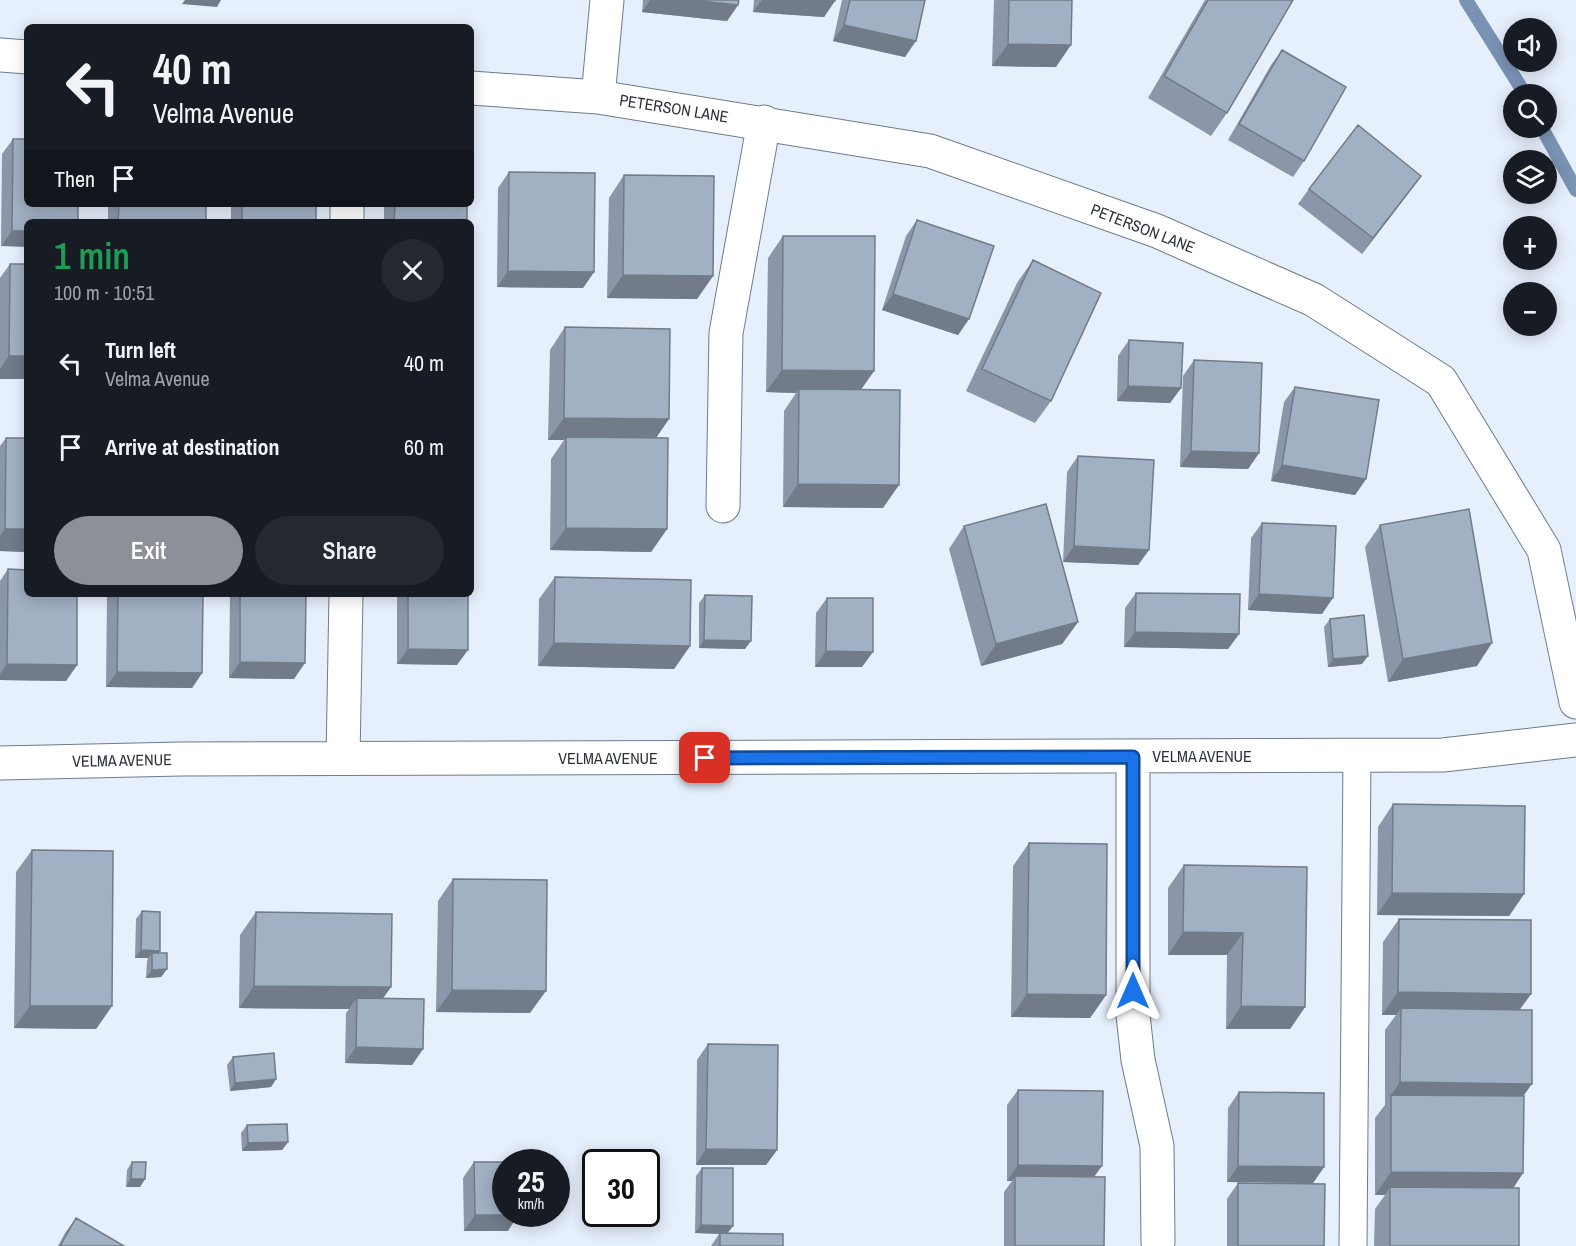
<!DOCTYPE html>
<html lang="en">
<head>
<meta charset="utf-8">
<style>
	body { margin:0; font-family:"Archivo Narrow",sans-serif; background:#242831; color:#f1f3f6; height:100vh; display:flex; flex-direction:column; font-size:22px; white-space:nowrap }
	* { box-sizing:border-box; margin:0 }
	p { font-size:20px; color:#9ea1a6 }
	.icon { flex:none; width:33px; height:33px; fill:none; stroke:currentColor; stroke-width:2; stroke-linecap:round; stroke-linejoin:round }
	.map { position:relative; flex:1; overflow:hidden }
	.details { position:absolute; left:24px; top:219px; width:450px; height:378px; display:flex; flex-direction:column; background:#171b24; border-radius:9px; box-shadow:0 3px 15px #0003 }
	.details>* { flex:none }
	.hud { position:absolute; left:24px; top:24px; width:450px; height:183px; border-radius:9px; box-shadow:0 3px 15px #0003; background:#171b24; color:#f1f3f6; overflow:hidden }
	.fabs { position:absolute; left:1503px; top:18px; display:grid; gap:12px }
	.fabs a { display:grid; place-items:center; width:54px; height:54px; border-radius:50%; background:#171b24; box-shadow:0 3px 15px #0003; font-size:30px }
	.speed { position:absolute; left:492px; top:1149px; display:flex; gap:12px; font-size:30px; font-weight:700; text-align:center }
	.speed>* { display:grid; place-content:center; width:78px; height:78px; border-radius:50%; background:#171b24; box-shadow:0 3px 15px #0003; line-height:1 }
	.speed small { font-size:15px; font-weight:400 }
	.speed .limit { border:3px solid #111; border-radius:9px; background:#fff; color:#111 }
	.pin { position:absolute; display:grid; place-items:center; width:51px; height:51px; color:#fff; margin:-26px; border-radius:12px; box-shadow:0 3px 9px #0006 }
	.me { position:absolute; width:66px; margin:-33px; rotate:0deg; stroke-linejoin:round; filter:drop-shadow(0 0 4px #0008) }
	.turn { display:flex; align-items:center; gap:21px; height:126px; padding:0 30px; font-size:27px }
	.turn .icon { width:78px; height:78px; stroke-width:2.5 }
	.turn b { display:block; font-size:42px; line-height:51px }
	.then { display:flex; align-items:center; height:57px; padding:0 30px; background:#0003; gap:12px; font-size:22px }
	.round { display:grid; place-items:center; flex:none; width:63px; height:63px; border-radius:32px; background:#242831 }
	.headline { display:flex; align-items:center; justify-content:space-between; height:102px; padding:0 30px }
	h1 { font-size:36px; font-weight:600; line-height:45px; color:#1e9e55 }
	.primary-button { display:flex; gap:12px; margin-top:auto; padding:12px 30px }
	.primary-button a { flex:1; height:69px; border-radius:36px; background:#8c9099; color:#fff; font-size:24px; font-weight:600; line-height:69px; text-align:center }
	.primary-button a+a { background:#242831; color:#f1f3f6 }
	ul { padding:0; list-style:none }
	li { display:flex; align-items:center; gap:18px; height:84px; padding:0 30px }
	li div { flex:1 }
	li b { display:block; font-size:22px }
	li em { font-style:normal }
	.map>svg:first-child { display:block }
</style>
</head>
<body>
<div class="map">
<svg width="1576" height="1246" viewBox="0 0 1576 1246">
	<rect width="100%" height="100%" fill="#e6effc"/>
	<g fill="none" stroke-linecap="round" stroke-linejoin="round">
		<path stroke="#7a92b4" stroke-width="14" d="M1466,0l59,94
			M1542,128l34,62"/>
		<defs>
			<path id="lane" d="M1353,1246l4,-491"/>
			<path id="street" d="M0,55l27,2
				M471,88l127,9 332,54 227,80 157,69 127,81 103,169 32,152
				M598,97l9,-97
				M347,222v-18
				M723,506l3,-173 38,-211
				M1133,757v258l5,45 19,86 1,96
				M343,758l3,-164
				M0,763l181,-4 1262,-4 133,-15"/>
		</defs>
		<use href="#lane" stroke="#6e7b8d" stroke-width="29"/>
		<use href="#street" stroke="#6e7b8d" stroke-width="35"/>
		<use href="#lane" stroke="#fff" stroke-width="27"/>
		<use href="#street" stroke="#fff" stroke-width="33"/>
	</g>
	<path fill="#8b97a9" d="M643,0h96l-1,5 -11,16 -85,-9z
		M754,0h81l-11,17 -71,-5z
		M842,0h83l-20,57 -72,-16z
		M994,0h78l-16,67 -64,-1z
		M1205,0h88l-66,113 -16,23 -63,-38z
		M1282,50l22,111 -11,16 -65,-37 43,-75z
		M13,139l65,83 -77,24 1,-92z
		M509,172l85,100 -11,16 -86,-1 1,-99z
		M624,175l89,101 -16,23 -90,-1 2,-100z
		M1309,189l101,2 -48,63 -64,-50z
		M108,204h98v18h-98z
		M231,204h85v18h-85z
		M384,204h83v18h-83z
		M917,220l52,99 -11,16 -76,-25 24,-74z
		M783,236l91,135 -13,18 22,119 -100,-1 1,-96 12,-18 -30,-1 2,-134z
		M1033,260l18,141 -16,22 -69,-32 51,-108z
		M10,264h17v115h-27v-101z
		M565,327l104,92 -13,19 11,91 -16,23 -101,-2 1,-91 13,-19h-16l2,-90z
		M1129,340l52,48 -11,15 -53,-2 1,-45z
		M1194,360l65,93 -11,16 -68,-2 3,-91z
		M1295,387l71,92 -11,16 -84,-14 13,-79z
		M6,438h21v114l-27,-1v-105z
		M1078,456l71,94 -11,15 -75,-3 4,-90z
		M1262,523l60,91 -74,-4 3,-72z
		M1380,525l97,141 -89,16 -23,-135z
		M964,526l114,96 -16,22 -81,22 -32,-117z
		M8,569l69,96 -11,16 -66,-1v-99z
		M555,577l135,69 -16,23 -136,-3 1,-67z
		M1136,593l103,41 -11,15 -104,-2 1,-39z
		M107,594h96l-1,79 -10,15 -86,-1z
		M230,594h76l-12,85 -65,-1z
		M397,594h71l-11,71 -60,-1z
		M705,595l40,54 -46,-1v-45z
		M827,598l35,69h-47l1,-54z
		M1330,619l32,45 -34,3 -4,-40z
		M1393,804l131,90 -15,22 -132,-1 1,-88z
		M1029,843l77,152 -16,23 -79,-1 2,-151z
		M32,850l80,156 -16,23 -82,-1 2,-156z
		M1184,865l121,142 -15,22h-64l1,-74h-59v-67z
		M453,879l77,134 -94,-1 2,-111z
		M142,911l16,42 9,16 -6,8 -15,1 1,-17 1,-3h-13l1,-39z
		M256,912l135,75 -8,11 40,51 -11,16 -67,-2 1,-50 3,-4 -110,-1 1,-73z
		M1399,919l132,75 -11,15 3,87v77l-10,15 6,58h-145l1,-37 10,-14h-10v-77l10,-13v-75l11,-15h-14l1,-73z
		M708,1044l69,106 -11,15h-70l1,-105z
		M233,1057l43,22 -5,8 -41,4 -3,-26z
		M1018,1090l76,87 10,69h-100v-54l8,-11h-5v-76z
		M1239,1092l85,75 -11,16 -86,-1 1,-74z
		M247,1125l41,17 -6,8 -40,1 -1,-18z
		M132,1162l13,17 -5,8h-14l1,-17z
		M474,1162l34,69h-44l-1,-53z
		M702,1168l25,65 56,13h-72l8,-12 -24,-1 1,-57z
		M1238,1183l86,63h-97v-47z
		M76,1218l48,28h-66l7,-13z"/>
	<path fill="#717b89" d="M185,0h36l-4,7 -35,-3z
		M650,0h41l47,5 -11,16 -85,-9z
		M762,0h51l22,1 -11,16 -71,-5z
		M844,25l72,16 -11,16 -72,-16z
		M1008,44l63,1 -15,22 -64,-1z
		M1421,176l-11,15 -48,63 11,-16z
		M12,231h15v16l-26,-1z
		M508,271l86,1 -11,16 -86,-1z
		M623,275l90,1 -16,23 -90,-1z
		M893,294l76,25 -11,16 -76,-25z
		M9,356h18v23h-27v-10z
		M782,370l92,1 -16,23 -59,-5 -3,4 -30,-1z
		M1128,386l53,2 -11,15 -53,-2z
		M564,418l105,1 -16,23 -87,-5 -2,3h-16z
		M1191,451l68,2 -11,16 -68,-2z
		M1282,465l84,14 -11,16 -84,-14z
		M798,484l101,1 -16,23 -100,-1z
		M566,528l101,1 -16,23 -101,-2z
		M5,529h22v23l-27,-1v-15z
		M1074,546l75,4 -11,15 -75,-3z
		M1259,594l74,4 -11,16 -74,-4z
		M1078,622l-16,22 -81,22 15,-22z
		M1135,632l104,2 -11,15 -104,-2z
		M704,640l47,1 -6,8 -46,-1z
		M554,643l136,3 -16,23 -136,-3z
		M1492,643l-15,23 -89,16 15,-23z
		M408,649l60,1 -11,15 -60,-1z
		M826,651l47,1 -11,15h-47z
		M1368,656l-6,8 -34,3 5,-8z
		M240,662l65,1 -11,16 -65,-1z
		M7,664l70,1 -11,16 -66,-1v-6z
		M117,672l85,1 -10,15 -86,-1z
		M1392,893l132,1 -15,22 -132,-1z
		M1183,932l60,1 -16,22h-59z
		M141,950l19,1 -6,8 -2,-6 -4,5h-13z
		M167,969l-6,8 -15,1 6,-8z
		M254,986l137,1 -16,22 -18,-11 -8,11 -110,-1z
		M452,990l94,1 -16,22 -94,-1z
		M1398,992l133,2 -16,22 -114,-8 -5,7h-14z
		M1027,994l79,1 -16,23 -79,-1z
		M30,1006h82l-16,23 -82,-1z
		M1241,1006l64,1 -15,22h-64z
		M356,1047l67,2 -11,16 -67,-2z
		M276,1079l-5,8 -41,4 5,-8z
		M1400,1082l132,2 -16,22 -125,-11z
		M288,1142l-6,8 -40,1 6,-8z
		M706,1149l71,1 -11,15h-70z
		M1018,1165l84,1 -11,15 -76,-5 -3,5h-5z
		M1238,1166l86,1 -11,16 -86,-1z
		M1391,1172l132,1 -15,23 -118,-9 -5,8h-10z
		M131,1179h14l-5,8h-14z
		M475,1215h43l-10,16h-44z
		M701,1225l32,1 -6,8 -32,-1z"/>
	<path fill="#a2b0c4" stroke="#717b89" stroke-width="1.5" d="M691,0h48l-1,5z
		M813,0h22v1z
		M850,0h75l-9,41 -72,-16z
		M1009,0h63l-1,45 -63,-1z
		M1208,0h85l-66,113 -63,-37z
		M1282,50l64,37 -42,74 -65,-37z
		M1358,125l63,51 -48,62 -64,-49z
		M13,139h14v65h51v18h-51v9h-15z
		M509,172l86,1 -1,99 -86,-1z
		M624,175l90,1 -1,100 -90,-1z
		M119,204h87v18h-88z
		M242,204h74v18h-74z
		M395,204h72v18h-73z
		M917,220l77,26 -25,73 -76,-25z
		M783,236h92l-1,135 -92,-1z
		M1033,260l68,33 -50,108 -69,-32z
		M10,264h17v92h-18z
		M565,327l105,2 -1,90 -105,-1z
		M1129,340l54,3 -2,45 -53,-2z
		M1194,360l68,3 -3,90 -68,-2z
		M1295,387l84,13 -13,79 -84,-14z
		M799,389l101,1 -1,95 -101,-1z
		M566,437l102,1 -1,91 -101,-1z
		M6,438h21v91h-22z
		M1078,456l76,4 -5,90 -75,-4z
		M1046,504l32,118 -82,22 -32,-118z
		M1469,509l23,134 -89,16 -23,-134z
		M1262,523l74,3 -3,72 -74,-4z
		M8,569l19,1v24h50v71l-70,-1z
		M555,577l136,3 -1,66 -136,-3z
		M1136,593l104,1 -1,40 -104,-2z
		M118,594h85l-1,79 -85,-1z
		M240,594h66l-1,69 -65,-1z
		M408,594h60v56l-60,-1z
		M705,595l47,1 -1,45 -47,-1z
		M827,598h46v54l-47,-1z
		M1364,615l4,41 -35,3 -3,-40z
		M1393,804l132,2 -1,88 -132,-1z
		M1029,843l78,1 -1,151 -79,-1z
		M32,850l81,1 -1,155h-82z
		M1184,865l123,2 -2,140 -64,-1 2,-73 -60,-1z
		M453,879l94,1 -1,111 -94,-1z
		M142,911l18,1v39l-19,-1z
		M256,912l136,2 -1,73 -137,-1z
		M1399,919l132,1v74l-133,-2z
		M152,953h15v16l-15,1z
		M357,998l67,1 -1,50 -67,-2z
		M1401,1008l131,2v74l-132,-2z
		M708,1044l70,1 -1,105 -71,-1z
		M274,1053l2,26 -41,4 -2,-26z
		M1018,1090l85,1 -1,75 -84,-1z
		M1239,1092l85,1v74l-86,-1z
		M1391,1095l133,1 -1,77 -132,-1z
		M287,1124l1,18 -40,1 -1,-18z
		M132,1162h14l-1,17h-14z
		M474,1162h45h-13v52h12v1h-43z
		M702,1168h31v58l-32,-1z
		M1015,1176l90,1 -1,69h-89z
		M1238,1183l87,1 -1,62h-86z
		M1390,1187l129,1v58h-129z
		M76,1218l48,28h-64z
		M720,1233l63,1v12h-63z"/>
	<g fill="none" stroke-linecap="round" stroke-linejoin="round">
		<defs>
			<path id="route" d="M705,758l428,-1v234"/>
		</defs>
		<use href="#route" stroke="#114b97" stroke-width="15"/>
		<use href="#route" stroke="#1a73e8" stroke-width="10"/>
	</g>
	<g text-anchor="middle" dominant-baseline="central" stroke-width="6" stroke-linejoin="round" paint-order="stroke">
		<g font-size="16" fill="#2d333b" stroke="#fff">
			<text transform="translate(674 108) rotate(9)">PETERSON LANE</text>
			<text transform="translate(1143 228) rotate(21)">PETERSON LANE</text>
			<text x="1202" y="756">VELMA AVENUE</text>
			<text x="608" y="758">VELMA AVENUE</text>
			<text transform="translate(122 760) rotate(-1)">VELMA AVENUE</text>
		</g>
	</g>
</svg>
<div class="fabs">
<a><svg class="icon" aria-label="sound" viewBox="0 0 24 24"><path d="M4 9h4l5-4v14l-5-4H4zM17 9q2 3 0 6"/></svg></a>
<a><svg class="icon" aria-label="search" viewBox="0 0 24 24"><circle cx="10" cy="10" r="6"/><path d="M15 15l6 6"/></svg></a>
<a><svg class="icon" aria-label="layers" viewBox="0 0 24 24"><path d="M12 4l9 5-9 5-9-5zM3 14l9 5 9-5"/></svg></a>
<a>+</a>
<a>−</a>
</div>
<div class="speed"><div>25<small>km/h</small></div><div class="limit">30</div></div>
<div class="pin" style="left:705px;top:758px;background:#d93025"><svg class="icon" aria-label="arrive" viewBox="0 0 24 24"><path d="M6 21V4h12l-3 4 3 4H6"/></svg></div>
<svg class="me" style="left:1133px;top:991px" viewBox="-20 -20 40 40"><path d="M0-17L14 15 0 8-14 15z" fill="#1a73e8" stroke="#fff" stroke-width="4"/></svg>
<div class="hud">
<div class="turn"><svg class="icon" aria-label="left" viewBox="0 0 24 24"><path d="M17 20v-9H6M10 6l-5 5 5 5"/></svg><div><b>40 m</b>Velma Avenue</div></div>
<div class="then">Then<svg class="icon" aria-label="arrive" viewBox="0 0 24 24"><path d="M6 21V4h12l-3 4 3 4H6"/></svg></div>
</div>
<section class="details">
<div class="headline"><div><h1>1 min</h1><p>100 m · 10:51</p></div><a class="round"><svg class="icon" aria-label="close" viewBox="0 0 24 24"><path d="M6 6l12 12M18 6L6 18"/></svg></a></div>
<ul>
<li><svg class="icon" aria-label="left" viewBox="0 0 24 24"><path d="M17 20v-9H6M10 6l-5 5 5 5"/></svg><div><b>Turn left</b><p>Velma Avenue</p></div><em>40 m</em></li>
<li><svg class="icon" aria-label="arrive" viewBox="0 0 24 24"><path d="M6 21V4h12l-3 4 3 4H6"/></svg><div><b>Arrive at destination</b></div><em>60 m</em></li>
</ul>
<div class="primary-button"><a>Exit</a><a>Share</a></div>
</section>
</div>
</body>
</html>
